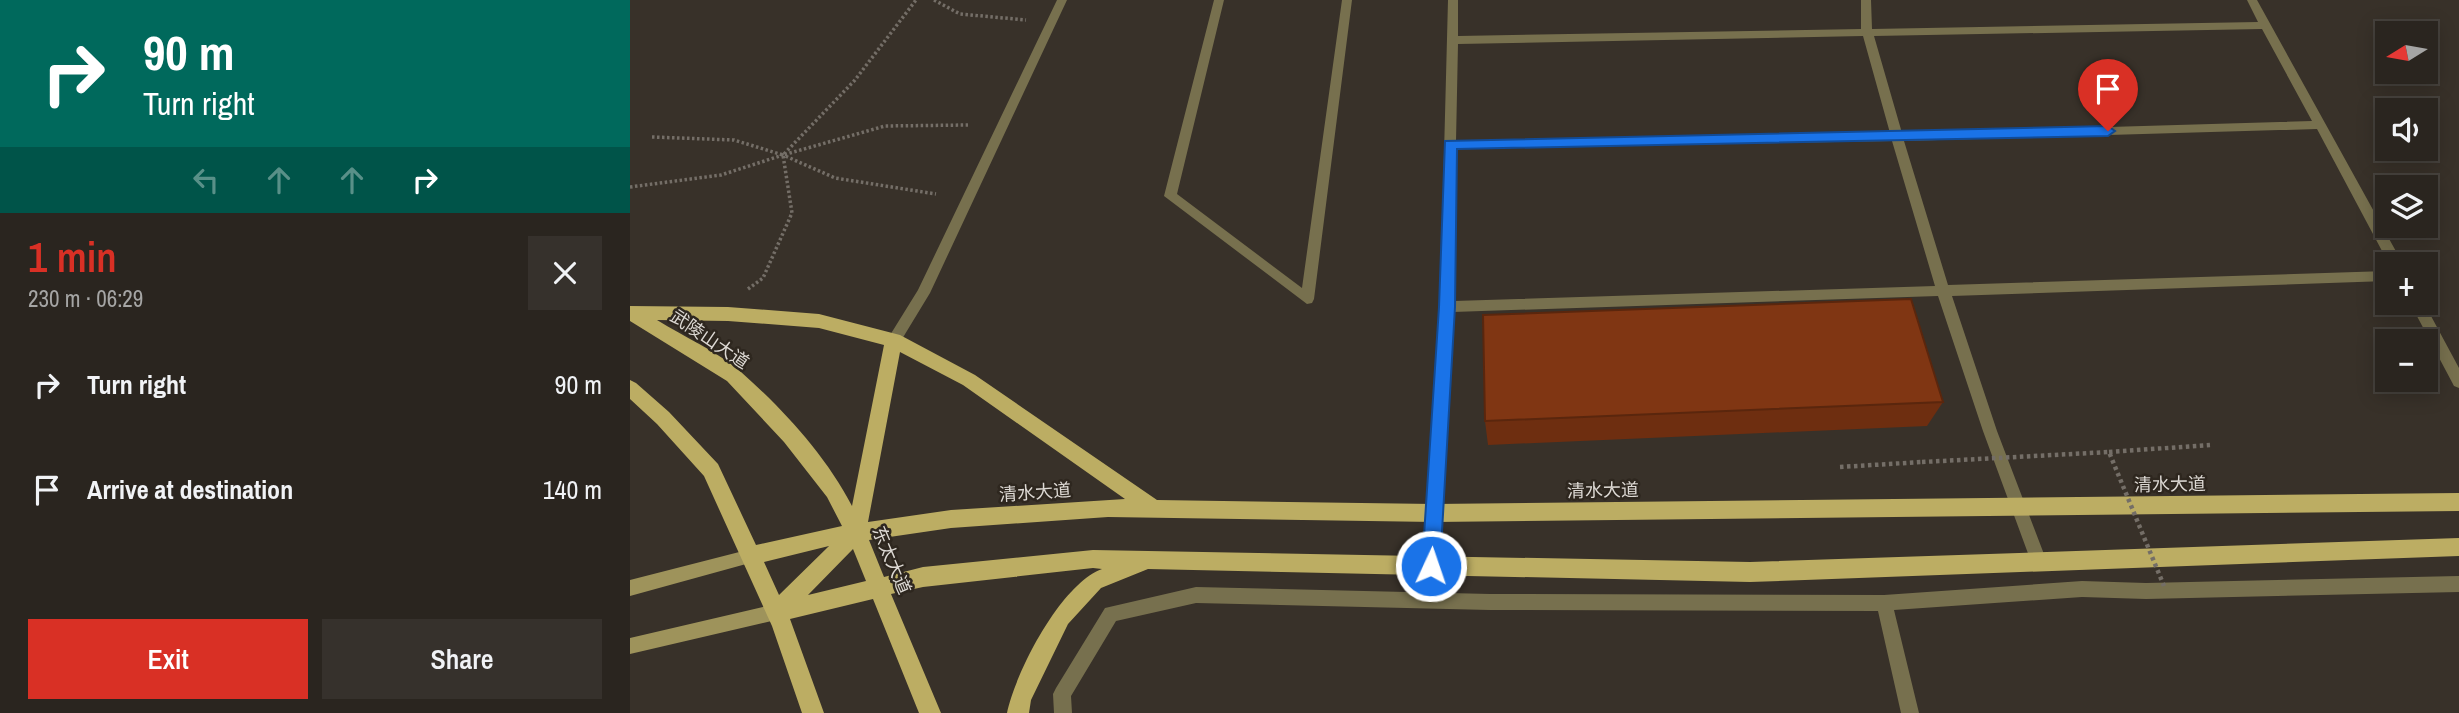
<!DOCTYPE html>
<html lang="en">
<head>
<meta charset="utf-8">
<style>
	body { margin:0; font-family:"Archivo Narrow","Noto Sans SC",sans-serif; background:#36312c; color:#f1f3f6; height:100vh; display:flex; flex-direction:column; font-size:26px; white-space:nowrap }
	* { box-sizing:border-box; margin:0 }
	p { font-size:23px; color:#a5a5a4 }
	.icon { flex:none; width:38px; height:38px; fill:none; stroke:currentColor; stroke-width:2; stroke-linecap:round; stroke-linejoin:round }
	.map { position:relative; flex:1; overflow:hidden }
	.drawer { display:flex; flex-direction:column; background:#2a251f; width:630px }
	.drawer>* { flex:none }
	.top-card { background:#00695c; color:#fff; overflow:hidden }
	.needle { width:46px; rotate:259deg }
	.controls { position:absolute; left:1745px; top:21px; display:grid; gap:14px }
	.controls a { display:grid; place-items:center; width:63px; height:63px; border-radius:0px; background:#2a251f; box-shadow:0 4px 18px #0003,0 0 0 2px #46423d; font-size:35px }
	.pin { position:absolute; display:grid; place-items:center; width:60px; height:60px; color:#fff; margin:-72px -30px; border-radius:50% 50% 50% 0; rotate:-45deg; box-shadow:0 0 7px #0007 }
	.pin .icon { rotate:45deg }
	.me { position:absolute; width:77px; margin:-38px; rotate:3deg; stroke-linejoin:round; filter:drop-shadow(0 0 5px #0008) }
	.turn { display:flex; align-items:center; gap:24px; height:147px; padding:0 28px; font-size:32px }
	.turn .icon { width:91px; height:91px; stroke-width:2.5 }
	.turn b { display:block; font-size:49px; line-height:60px }
	.lanes { display:flex; align-items:center; height:66px; padding:0 28px; background:#0003; justify-content:center; gap:35px; direction:ltr }
	.lanes .off { opacity:.35 }
	.round { display:grid; place-items:center; flex:none; width:74px; height:74px; border-radius:0px; background:#36312c }
	.head { display:flex; align-items:center; justify-content:space-between; height:119px; padding:0 28px }
	h1 { font-size:42px; font-weight:600; line-height:52px; color:#d93025 }
	.button { display:flex; gap:14px; margin-top:auto; padding:14px 28px }
	.button a { flex:1; height:80px; border-radius:0px; background:#d93025; color:#fff; font-size:28px; font-weight:600; line-height:80px; text-align:center }
	.button a+a { background:#36312c; color:#f1f3f6 }
	ul { padding:0; list-style:none }
	li { display:flex; align-items:center; gap:21px; height:105px; padding:0 28px }
	li div { flex:1 }
	li b { display:block; font-size:26px }
	li em { font-style:normal }
	main { display:flex; flex:1; min-height:0 }
	.map>svg:first-child { display:block }
</style>
</head>
<body>
<main>
<section class="drawer">
<div class="top-card">
<div class="turn"><svg class="icon" aria-label="right" viewBox="0 0 24 24"><path d="M7 20v-9h11M14 6l5 5-5 5"/></svg><div><b>90 m</b>Turn right</div></div>
<div class="lanes"><svg class="icon off" aria-label="left" viewBox="0 0 24 24"><path d="M17 20v-9H6M10 6l-5 5 5 5"/></svg><svg class="icon off" aria-label="ahead" viewBox="0 0 24 24"><path d="M12 20V5M6 11l6-6 6 6"/></svg><svg class="icon off" aria-label="ahead" viewBox="0 0 24 24"><path d="M12 20V5M6 11l6-6 6 6"/></svg><svg class="icon" aria-label="right" viewBox="0 0 24 24"><path d="M7 20v-9h11M14 6l5 5-5 5"/></svg></div>
</div>
<div class="head"><div><h1>1 min</h1><p>230 m · 06:29</p></div><a class="round"><svg class="icon" aria-label="close" viewBox="0 0 24 24"><path d="M6 6l12 12M18 6L6 18"/></svg></a></div>
<ul>
<li><svg class="icon" aria-label="right" viewBox="0 0 24 24"><path d="M7 20v-9h11M14 6l5 5-5 5"/></svg><div><b>Turn right</b></div><em>90 m</em></li>
<li><svg class="icon" aria-label="arrive" viewBox="0 0 24 24"><path d="M6 21V4h12l-3 4 3 4H6"/></svg><div><b>Arrive at destination</b></div><em>140 m</em></li>
</ul>
<div class="button"><a>Exit</a><a>Share</a></div>
</section>
<div class="map">
<svg width="1829" height="713" viewBox="0 0 1829 713">
	<rect width="100%" height="100%" fill="#383129"/>
	<g fill="none" stroke-linecap="round" stroke-linejoin="round">
		<path stroke="#746e67" stroke-width="3.5" stroke-dasharray="2.5 2.5" stroke-linecap="butt" d="M304,0l26,14 66,6
			M22,137l82,3 49,15 102,-29 83,-1
			M0,187l91,-12 62,-20 52,23 101,16
			M118,289l15,-11 29,-65 -9,-58 72,-75 61,-80"/>
		<path stroke="#746e67" stroke-width="4.5" stroke-dasharray="3.5 3.5" stroke-linecap="butt" d="M1479,452l101,-7
			M1210,467l82,-5"/>
		<path fill="#77704e" fill-rule="evenodd" d="M427,0h10l-137,293 -31,51h-10l-2,-4 31,-50z
			M584,0h10l-47,194 125,94 40,-288h10l-38,299 -2,4 -5,1 -143,-108z
			M818,0h10v36l403,-7v-29h10l1,29 386,-7 -11,-22h10l146,264h-14l-72,-135 -413,12 44,144 439,-14v10l-435,15 45,135 50,131 -2,5 -6,3 -6,-3 -50,-136 -45,-135 -485,16 -14,254 -2,5 -6,3 -6,-3 -2,-5 17,-259zM1632,29l50,92 -410,12 -28,-97zM1233,36l27,97 -434,8 2,-97zM1262,141l43,145 -481,15 2,-152z
			M1780,303h14l35,65v20l-5,-2z
			M1829,576v16l-313,7 -64,-2 -188,13 25,103h-18l-23,-102 -388,-1 -294,-7 -80,18 -45,75 1,17h-18l-1,-19 3,-6 49,-80 91,-21 294,7 394,1 198,-14 64,2z"/>
		<path fill="#9e935b" fill-rule="evenodd" d="M121,549l6,2 2,5 -2,5 -127,35v-16z
			M146,604l6,2 2,6 -2,6 -6,2 -146,34v-16z"/>
		<path fill="#bcad63" fill-rule="evenodd" d="M0,306l98,1 91,7 81,21 75,40 182,125 277,4 1025,-11v18l-1025,11 -326,-5 -157,11 -82,12 15,37 39,-10 170,-17 657,12 709,-24v18l-709,26 -602,-13 -47,19 -33,36 -37,76 -2,13h-22c9,-42 54,-129 95,-144l-9,-1 -170,19 -32,7 50,119h-22l-46,-114 -83,20 34,94h-22l-30,-87 -68,-150 -47,-52 -27,-25v-19l6,3 33,29 49,52 38,81 86,-19 -15,-29 -43,-55 -57,-61 -97,-60zM27,320l71,1 91,7 65,17 -32,161c-26,-50 -69,-97 -111,-134 -24,-21 -57,-35 -84,-52zM270,352l63,33 162,114 -174,11 -83,12zM199,546l-50,49 -15,-33zM223,549l13,32 -58,14z"/>
		<path stroke="#746e67" stroke-width="4.5" stroke-dasharray="3.5 3.5" stroke-linecap="butt" d="M1292,462l187,-10 55,134"/>
	</g>
	<path fill="#6e2e10" d="M1313,402l-16,24 -439,19 -3,-24z"/>
	<path fill="#803613" stroke="#5a260d" stroke-width="2" d="M1281,299l32,103 -458,19 -2,-106z"/>
	<path fill="#1a73e8" stroke="#114b97" stroke-width="2" d="M1478,126l7,5 -7,5 -651,13 -2,158 -15,259 -3,6 -6,2 -6,-2 -3,-6 17,-259 6,-166z"/>
	<g text-anchor="middle" dominant-baseline="central" stroke-width="5" stroke-linejoin="round" paint-order="stroke">
		<g font-size="18" fill="#ddd9d4" stroke="#2e271f">
			<text transform="translate(80 339) rotate(34)">武陵山大道</text>
			<text transform="translate(1540 484) rotate(-1)">清水大道</text>
			<text transform="translate(973 490) rotate(-1)">清水大道</text>
			<text transform="translate(405 492) rotate(-4)">清水大道</text>
			<text transform="translate(262 560) rotate(67)">东太大道</text>
		</g>
	</g>
</svg>
<div class="controls">
<a><svg class="needle" viewBox="-14 -14 28 28"><path d="M0-13l5 13h-10z" fill="#e53935"/><path d="M0 13l5-13h-10z" fill="#a5a5a4"/></svg></a>
<a><svg class="icon" aria-label="sound" viewBox="0 0 24 24"><path d="M4 9h4l5-4v14l-5-4H4zM17 9q2 3 0 6"/></svg></a>
<a><svg class="icon" aria-label="layers" viewBox="0 0 24 24"><path d="M12 4l9 5-9 5-9-5zM3 14l9 5 9-5"/></svg></a>
<a>+</a>
<a>−</a>
</div>
<div class="pin" style="left:1478px;top:131px;background:#d93025"><svg class="icon" aria-label="arrive" viewBox="0 0 24 24"><path d="M6 21V4h12l-3 4 3 4H6"/></svg></div>
<svg class="me" style="left:801px;top:566px" viewBox="-20 -20 40 40"><circle r="17" fill="#1a73e8" stroke="#fff" stroke-width="3"/><path d="M0-11L8 9 0 5-8 9z" fill="#fff"/></svg>
</div>
</main>
</body>
</html>
